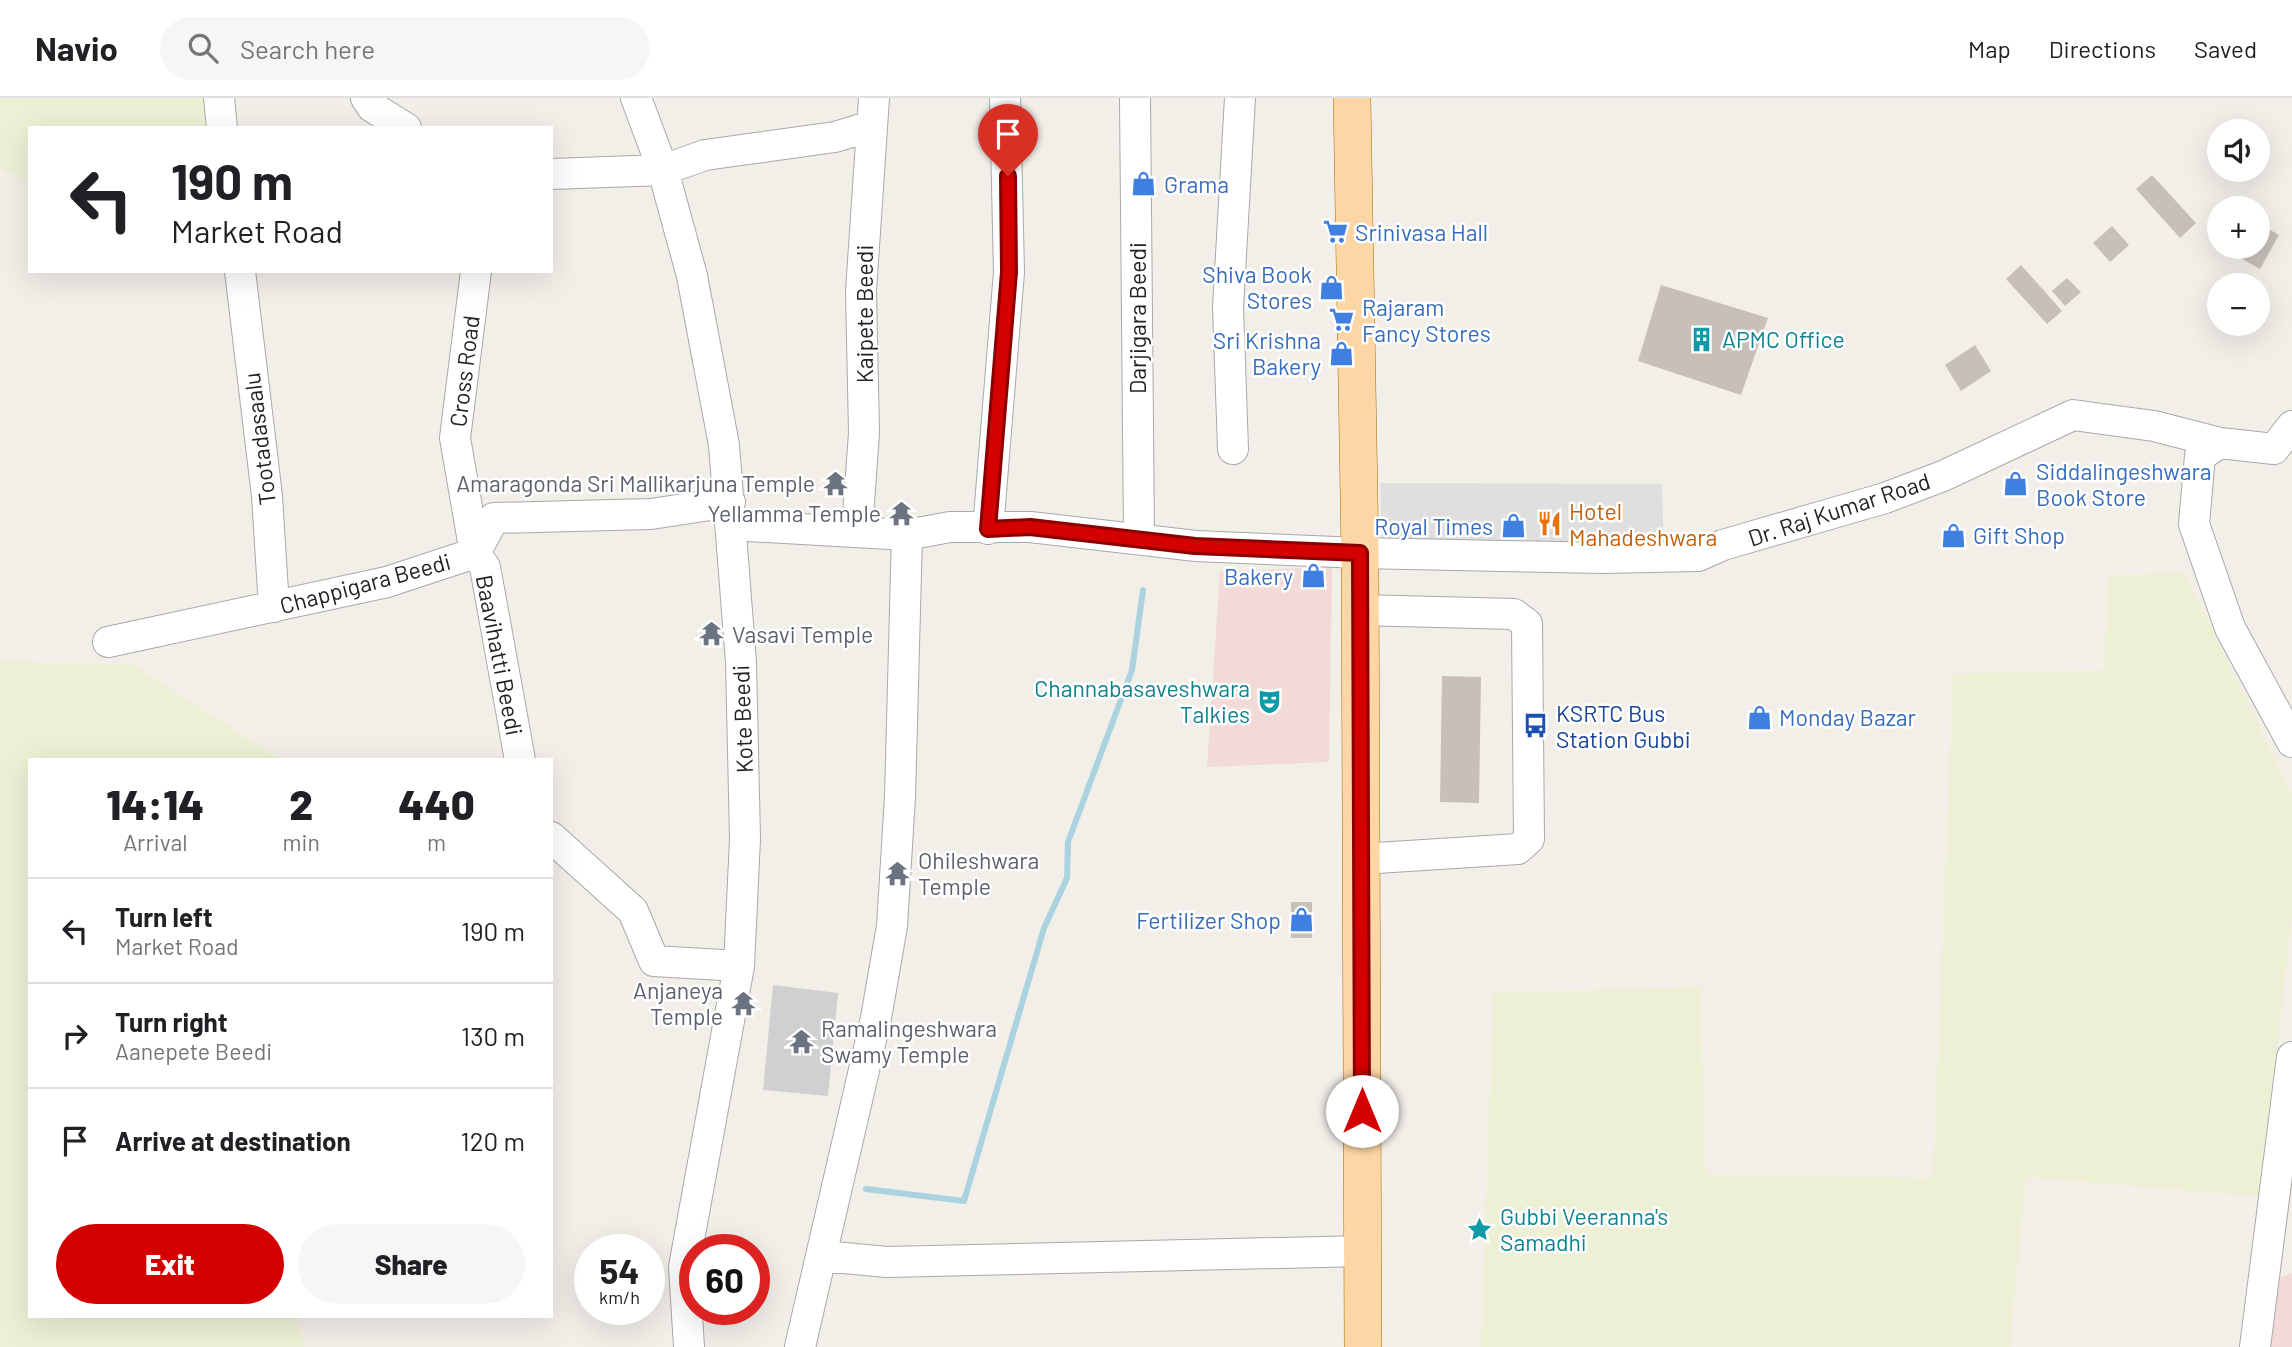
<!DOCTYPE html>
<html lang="en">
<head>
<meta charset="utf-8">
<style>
	body { margin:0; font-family:Barlow,sans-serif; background:#f6f6f6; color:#202124; height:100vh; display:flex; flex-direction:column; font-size:26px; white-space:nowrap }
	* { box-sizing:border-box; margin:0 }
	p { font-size:23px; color:#757577 }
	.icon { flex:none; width:38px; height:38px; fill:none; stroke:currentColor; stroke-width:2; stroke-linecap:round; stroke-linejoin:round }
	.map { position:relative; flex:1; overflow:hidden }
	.drawer { position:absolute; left:28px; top:660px; width:525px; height:560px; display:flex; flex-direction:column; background:#fff; border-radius:0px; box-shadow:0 7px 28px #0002 }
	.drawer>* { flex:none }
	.banner { position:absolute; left:28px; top:28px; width:525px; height:147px; border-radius:0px; box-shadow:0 7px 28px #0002; background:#fff; color:#202124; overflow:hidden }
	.tools { position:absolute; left:2207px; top:21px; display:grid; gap:14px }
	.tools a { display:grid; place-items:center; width:63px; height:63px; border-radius:50%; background:#fff; box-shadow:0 7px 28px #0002; font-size:35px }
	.speed { position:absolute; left:574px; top:1136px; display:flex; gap:14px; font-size:35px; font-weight:700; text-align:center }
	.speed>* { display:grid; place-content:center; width:91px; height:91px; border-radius:50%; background:#fff; box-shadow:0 7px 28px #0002; line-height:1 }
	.speed small { font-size:18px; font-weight:400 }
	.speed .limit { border:10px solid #d22; background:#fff; color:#111 }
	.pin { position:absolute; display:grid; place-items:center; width:60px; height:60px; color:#fff; margin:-72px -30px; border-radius:50% 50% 50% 0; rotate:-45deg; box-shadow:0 0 7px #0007 }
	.pin .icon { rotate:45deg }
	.me { position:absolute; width:77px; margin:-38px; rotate:0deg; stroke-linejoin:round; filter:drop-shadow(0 0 5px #0008) }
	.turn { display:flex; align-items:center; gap:24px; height:147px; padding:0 28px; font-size:32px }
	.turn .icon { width:91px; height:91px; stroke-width:2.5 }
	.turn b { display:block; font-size:49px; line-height:60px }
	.eta { display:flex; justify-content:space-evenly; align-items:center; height:119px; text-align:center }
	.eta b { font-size:42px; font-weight:800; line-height:49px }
	.cta { display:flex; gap:14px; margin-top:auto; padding:14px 28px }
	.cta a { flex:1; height:80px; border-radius:42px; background:#d40000; color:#fff; font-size:28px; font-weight:800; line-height:80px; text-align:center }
	.cta a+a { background:#f6f6f6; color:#202124 }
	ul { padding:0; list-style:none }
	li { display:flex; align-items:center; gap:21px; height:105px; padding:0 28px; border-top:2px solid #e0e0e0 }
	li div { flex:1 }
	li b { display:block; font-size:26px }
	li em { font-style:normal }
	header { display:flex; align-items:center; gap:42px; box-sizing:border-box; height:98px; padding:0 35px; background:#fff; border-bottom:2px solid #e0e0e0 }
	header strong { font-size:33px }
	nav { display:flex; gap:38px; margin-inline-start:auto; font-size:24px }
	.search { width:490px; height:63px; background:#f6f6f6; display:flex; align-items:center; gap:18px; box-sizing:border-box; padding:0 24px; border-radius:38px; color:#757577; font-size:26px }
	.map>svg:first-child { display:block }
</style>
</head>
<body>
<header>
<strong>Navio</strong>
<div class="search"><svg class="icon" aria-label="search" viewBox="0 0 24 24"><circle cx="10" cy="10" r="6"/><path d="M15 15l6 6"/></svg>Search here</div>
<nav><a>Map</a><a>Directions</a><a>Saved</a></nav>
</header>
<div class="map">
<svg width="2292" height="1249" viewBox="0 0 2292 1249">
	<rect width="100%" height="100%" fill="#f2efe9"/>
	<path fill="#e0dfdf" d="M1380,385l282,1 2,73 -282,-4z"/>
	<path fill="#f2dad9" d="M1332,469l-3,195 -122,5 13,-196z
		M2292,1175v74h-33l4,-64z"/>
	<path fill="#d0d0d0" d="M773,887l65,8 -10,103 -65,-6z"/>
	<path fill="#eef0d5" d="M0,0h204l3,30h-177v54l-30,-13z
		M2184,474l108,221v121l-30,283 -236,-20 -16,170h-529l12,-354 207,-6 6,188 227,3 20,-504 151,-4 4,-94z
		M0,563l133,4 148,94 -251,1v556h266l9,31h-305z"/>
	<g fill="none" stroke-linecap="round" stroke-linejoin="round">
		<path stroke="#aad3df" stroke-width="6" d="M866,1091l98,12 80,-273 23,-50 1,-36 64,-172 11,-80"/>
	</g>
	<path fill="#c7bfb8" d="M2152,77l44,48 -16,15 -44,-49z
		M2258,125l21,12 -19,34 -34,-19 2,-3h30z
		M2112,128l17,19 -19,17 -17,-19z
		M2021,167l41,46 -15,13 -41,-45z
		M2067,180l14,14 -16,14 -13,-15z
		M1661,187l107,33 -27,77 -103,-34z
		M1975,247l16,26 -30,20 -16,-26z
		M1442,578l39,1 -2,126 -39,-1z
		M1291,804h21v36h-21z"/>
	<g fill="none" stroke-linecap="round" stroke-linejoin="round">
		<defs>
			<path id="minor" d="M219,0l3,30
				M366,0l6,9 34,21
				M636,0l27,72 29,106 32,169 17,217 4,177 -6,127 -55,301 5,80
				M1135,0l4,439
				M551,76l112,-4 42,-15 130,-18 36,-11
				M240,173l27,225 7,111
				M476,173l-21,167 20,115 10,14 35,193
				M2220,345l-20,13 -6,68 36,104 62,114
				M1233,351l-5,-142 12,-209
				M730,427l177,10 43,-8h80l166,19 164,7 243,5 95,-2 25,-11 162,-47 58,-22 130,-61 81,11 66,17 54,6 18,-23
				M988,431l21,-257 -4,-174
				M857,432l7,-97 -3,-142 13,-193
				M1360,512l154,4 13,10 2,215 -11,10 -157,10
				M108,544l279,-60 88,-29 19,-35 157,-4 79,-12
				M551,739l82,74 21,50 85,5
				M823,1158l64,6 476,-11
				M800,1249l76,-329 16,-92 8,-129 7,-262
				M2255,1249l37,-290"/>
			<path id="major" d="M1352,0l8,455 3,794"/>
		</defs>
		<use href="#minor" stroke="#a9a9a9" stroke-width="32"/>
		<use href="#major" stroke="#a06b00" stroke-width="38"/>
		<use href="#minor" stroke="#fff" stroke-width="30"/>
		<use href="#major" stroke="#fcd6a4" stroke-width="37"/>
	</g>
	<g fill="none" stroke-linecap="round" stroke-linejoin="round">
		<defs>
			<path id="route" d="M1008,78l1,96 -21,257 42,-2 165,19 165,7 2,558"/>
		</defs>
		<use href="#route" stroke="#8a0000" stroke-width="18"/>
		<use href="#route" stroke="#d40000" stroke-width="12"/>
	</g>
	<defs>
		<symbol id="shop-bare" viewBox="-9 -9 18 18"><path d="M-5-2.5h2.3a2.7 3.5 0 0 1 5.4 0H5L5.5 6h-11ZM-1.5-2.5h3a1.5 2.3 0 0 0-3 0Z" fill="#3f7fe0" stroke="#fff" stroke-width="2.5" paint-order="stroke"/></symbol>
		<symbol id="supermarket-bare" viewBox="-9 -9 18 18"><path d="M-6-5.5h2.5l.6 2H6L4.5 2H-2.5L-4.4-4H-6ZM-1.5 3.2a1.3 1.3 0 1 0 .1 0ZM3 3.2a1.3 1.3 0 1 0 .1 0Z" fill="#3f7fe0" stroke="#fff" stroke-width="2.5" paint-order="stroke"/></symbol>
		<symbol id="building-bare" viewBox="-9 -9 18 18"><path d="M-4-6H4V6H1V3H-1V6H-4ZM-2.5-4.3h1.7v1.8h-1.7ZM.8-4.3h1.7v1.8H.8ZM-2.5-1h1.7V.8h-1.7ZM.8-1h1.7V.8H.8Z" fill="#0f9aa8" stroke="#fff" stroke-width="2.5" paint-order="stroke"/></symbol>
		<symbol id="temple-bare" viewBox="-9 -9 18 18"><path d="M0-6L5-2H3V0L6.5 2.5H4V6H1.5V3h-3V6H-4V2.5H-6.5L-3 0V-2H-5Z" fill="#6b7280" stroke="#fff" stroke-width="2.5" paint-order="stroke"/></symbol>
		<symbol id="restaurant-bare" viewBox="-9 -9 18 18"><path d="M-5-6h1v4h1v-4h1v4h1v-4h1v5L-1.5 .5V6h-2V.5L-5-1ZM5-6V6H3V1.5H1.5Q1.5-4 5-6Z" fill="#e8710a" stroke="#fff" stroke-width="2.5" paint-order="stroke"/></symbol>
		<symbol id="theatre-bare" viewBox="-9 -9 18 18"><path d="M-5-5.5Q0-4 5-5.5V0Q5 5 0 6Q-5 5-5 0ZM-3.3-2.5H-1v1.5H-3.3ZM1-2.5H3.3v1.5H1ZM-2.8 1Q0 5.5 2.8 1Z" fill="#0f9aa8" stroke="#fff" stroke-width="2.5" paint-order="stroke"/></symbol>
		<symbol id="bus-bare" viewBox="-9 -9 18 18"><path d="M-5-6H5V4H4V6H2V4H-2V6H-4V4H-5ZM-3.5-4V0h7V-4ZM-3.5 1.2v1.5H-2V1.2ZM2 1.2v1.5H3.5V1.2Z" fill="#1a4fb4" stroke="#fff" stroke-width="2.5" paint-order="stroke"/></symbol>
		<symbol id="sight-bare" viewBox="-9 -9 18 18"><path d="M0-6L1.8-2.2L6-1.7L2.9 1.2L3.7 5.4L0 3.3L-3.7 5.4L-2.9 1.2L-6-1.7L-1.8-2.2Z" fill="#0f9aa8" stroke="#fff" stroke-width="2.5" paint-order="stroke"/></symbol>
	</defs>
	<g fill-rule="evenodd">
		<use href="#shop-bare" x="1126" y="68" width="35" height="35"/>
		<use href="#supermarket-bare" x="1318" y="116" width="35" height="35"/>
		<use href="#shop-bare" x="1314" y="172" width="35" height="35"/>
		<use href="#supermarket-bare" x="1324" y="204" width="35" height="35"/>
		<use href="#building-bare" x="1684" y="224" width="35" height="35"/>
		<use href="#shop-bare" x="1324" y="238" width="35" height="35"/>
		<use href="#temple-bare" x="818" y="368" width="35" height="35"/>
		<use href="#shop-bare" x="1998" y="368" width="35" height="35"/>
		<use href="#temple-bare" x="884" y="398" width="35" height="35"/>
		<use href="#restaurant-bare" x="1532" y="408" width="35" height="35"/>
		<use href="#shop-bare" x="1496" y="410" width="35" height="35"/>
		<use href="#shop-bare" x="1936" y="420" width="35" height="35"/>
		<use href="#shop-bare" x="1296" y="460" width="35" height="35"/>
		<use href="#temple-bare" x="694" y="518" width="35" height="35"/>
		<use href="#theatre-bare" x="1252" y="586" width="35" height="35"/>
		<use href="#shop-bare" x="1742" y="602" width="35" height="35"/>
		<use href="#bus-bare" x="1518" y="610" width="35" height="35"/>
		<use href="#temple-bare" x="880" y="758" width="35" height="35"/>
		<use href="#shop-bare" x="1284" y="804" width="35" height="35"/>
		<use href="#temple-bare" x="726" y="888" width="35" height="35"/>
		<use href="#temple-bare" x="784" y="926" width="35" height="35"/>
		<use href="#sight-bare" x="1462" y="1114" width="35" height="35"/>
	</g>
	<g text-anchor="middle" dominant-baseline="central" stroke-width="5" stroke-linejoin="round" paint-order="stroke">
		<g font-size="23" fill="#366cbe" stroke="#fff" text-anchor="start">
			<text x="1164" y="86">Grama</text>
			<text x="1355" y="134">Srinivasa Hall</text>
			<text x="1312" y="176" text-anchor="end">Shiva Book<tspan x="1312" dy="26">Stores</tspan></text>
			<text x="1362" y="209">Rajaram<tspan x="1362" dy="26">Fancy Stores</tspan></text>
			<text x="1321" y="242" text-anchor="end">Sri Krishna<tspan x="1321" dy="26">Bakery</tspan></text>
			<text x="2036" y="373">Siddalingeshwara<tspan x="2036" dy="26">Book Store</tspan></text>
			<text x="1493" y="428" text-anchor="end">Royal Times</text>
			<text x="1973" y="437">Gift Shop</text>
			<text x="1293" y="478" text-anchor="end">Bakery</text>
			<text x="1779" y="619">Monday Bazar</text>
			<text x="1281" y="822" text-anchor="end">Fertilizer Shop</text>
		</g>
		<g font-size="23" fill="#222" stroke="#fff">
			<text transform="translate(864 216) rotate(-90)">Kaipete Beedi</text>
			<text transform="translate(1137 220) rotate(-90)">Darjigara Beedi</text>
			<text transform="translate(464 273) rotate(-83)">Cross Road</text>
			<text transform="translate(259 341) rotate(-97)">Tootadasaalu</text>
			<text transform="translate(1839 411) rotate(-18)">Dr. Raj Kumar Road</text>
			<text transform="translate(365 485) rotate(-15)">Chappigara Beedi</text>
			<text transform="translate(500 557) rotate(79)">Baavihatti Beedi</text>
			<text transform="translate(742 621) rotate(-92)">Kote Beedi</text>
		</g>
		<g font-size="23" fill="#0d838f" stroke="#fff" text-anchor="start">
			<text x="1722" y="241">APMC Office</text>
			<text x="1250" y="590" text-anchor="end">Channabasaveshwara<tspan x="1250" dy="26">Talkies</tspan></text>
			<text x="1500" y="1118">Gubbi Veeranna's<tspan x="1500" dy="26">Samadhi</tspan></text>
		</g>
		<g font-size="23" fill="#5b616d" stroke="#fff" text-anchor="end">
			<text x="815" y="385">Amaragonda Sri Mallikarjuna Temple</text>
			<text x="881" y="415">Yellamma Temple</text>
			<text x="732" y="536" text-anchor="start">Vasavi Temple</text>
			<text x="918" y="762" text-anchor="start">Ohileshwara<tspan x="918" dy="26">Temple</tspan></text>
			<text x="723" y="892">Anjaneya<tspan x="723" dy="26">Temple</tspan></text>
			<text x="821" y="930" text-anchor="start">Ramalingeshwara<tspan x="821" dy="26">Swamy Temple</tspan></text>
		</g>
		<g font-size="23" fill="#c56008" stroke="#fff" text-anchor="start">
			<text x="1569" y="413">Hotel<tspan x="1569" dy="26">Mahadeshwara</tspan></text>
		</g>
		<g font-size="23" fill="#164399" stroke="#fff" text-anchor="start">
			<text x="1556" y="615">KSRTC Bus<tspan x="1556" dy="26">Station Gubbi</tspan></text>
		</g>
	</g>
</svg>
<div class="tools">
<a><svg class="icon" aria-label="sound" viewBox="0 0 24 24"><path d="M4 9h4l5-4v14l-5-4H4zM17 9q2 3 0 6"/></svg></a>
<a>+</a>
<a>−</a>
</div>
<div class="speed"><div>54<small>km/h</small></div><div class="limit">60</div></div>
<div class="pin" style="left:1008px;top:78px;background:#d93025"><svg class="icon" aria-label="arrive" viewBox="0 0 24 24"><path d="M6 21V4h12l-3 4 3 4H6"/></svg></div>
<svg class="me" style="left:1362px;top:1013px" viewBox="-20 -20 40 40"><circle r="19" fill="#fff"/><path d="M0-13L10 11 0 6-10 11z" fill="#d40000"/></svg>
<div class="banner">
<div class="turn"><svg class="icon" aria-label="left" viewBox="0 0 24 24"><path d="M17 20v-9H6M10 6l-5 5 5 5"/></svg><div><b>190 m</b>Market Road</div></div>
</div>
<section class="drawer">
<div class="eta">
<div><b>14:14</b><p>Arrival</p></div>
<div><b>2</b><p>min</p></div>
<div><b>440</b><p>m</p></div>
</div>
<ul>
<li><svg class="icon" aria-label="left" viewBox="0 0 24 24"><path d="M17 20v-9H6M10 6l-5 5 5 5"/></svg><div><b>Turn left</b><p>Market Road</p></div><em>190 m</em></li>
<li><svg class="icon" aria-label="right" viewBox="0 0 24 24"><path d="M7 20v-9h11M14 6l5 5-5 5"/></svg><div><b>Turn right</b><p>Aanepete Beedi</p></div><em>130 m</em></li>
<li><svg class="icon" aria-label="arrive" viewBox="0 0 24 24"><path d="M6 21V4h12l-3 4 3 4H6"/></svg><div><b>Arrive at destination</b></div><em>120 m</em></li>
</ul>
<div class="cta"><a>Exit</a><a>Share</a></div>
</section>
</div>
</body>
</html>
